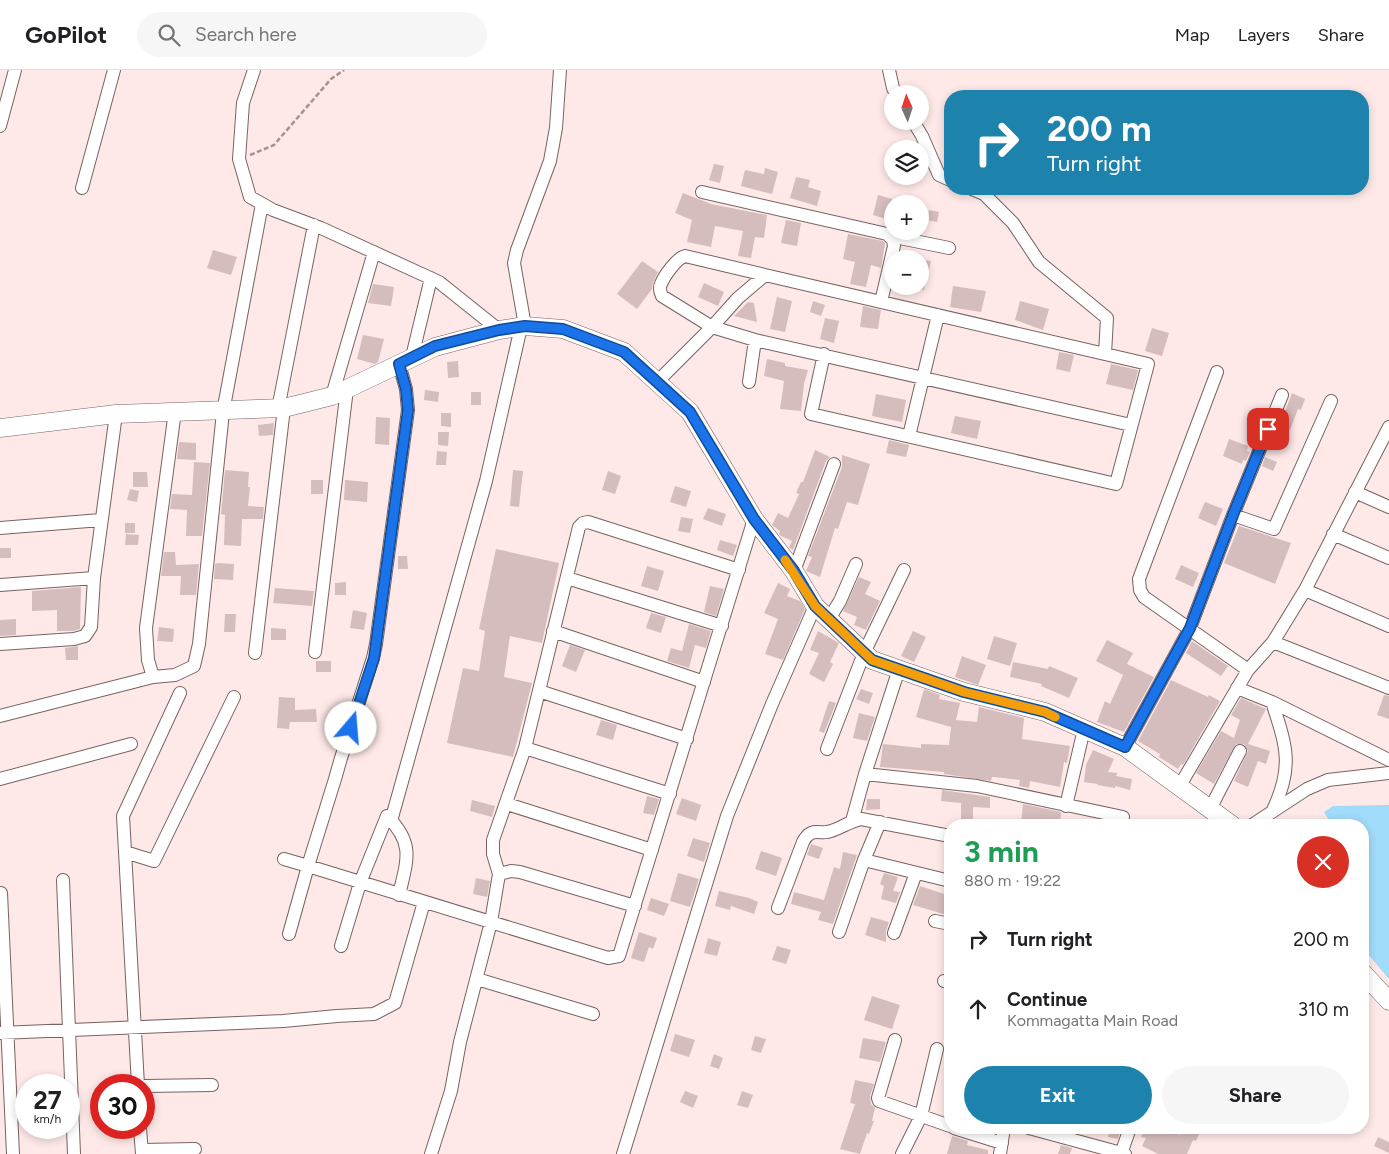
<!DOCTYPE html>
<html lang="en">
<head>
<meta charset="utf-8">
<style>
	body { margin:0; font-family:Figtree,sans-serif; background:#f6f6f6; color:#202124; height:100vh; display:flex; flex-direction:column; font-size:19px; white-space:nowrap }
	* { box-sizing:border-box; margin:0 }
	p { font-size:16px; color:#757577 }
	.icon { flex:none; width:28px; height:28px; fill:none; stroke:currentColor; stroke-width:2; stroke-linecap:round; stroke-linejoin:round }
	.map { position:relative; flex:1; overflow:hidden }
	.panel { position:absolute; left:944px; top:749px; width:425px; height:315px; display:flex; flex-direction:column; background:#fff; border-radius:20px; box-shadow:0 2px 8px #0003 }
	.panel>* { flex:none }
	.guide { position:absolute; left:944px; top:20px; width:425px; height:105px; border-radius:20px; box-shadow:0 2px 8px #0003; background:#1d83ad; color:#fff; overflow:hidden }
	.needle { width:32px; rotate:357deg }
	.controls { position:absolute; left:884px; top:15px; display:grid; gap:10px }
	.controls a { display:grid; place-items:center; width:45px; height:45px; border-radius:50%; background:#fff; box-shadow:0 2px 8px #0003; font-size:25px }
	.speed { position:absolute; left:15px; top:1004px; display:flex; gap:10px; font-size:25px; font-weight:700; text-align:center }
	.speed>* { display:grid; place-content:center; width:65px; height:65px; border-radius:50%; background:#fff; box-shadow:0 2px 8px #0003; line-height:1 }
	.speed small { font-size:12px; font-weight:400 }
	.speed .limit { border:8px solid #d22; background:#fff; color:#111 }
	.pin { position:absolute; display:grid; place-items:center; width:42px; height:42px; color:#fff; margin:-21px; border-radius:10px; box-shadow:0 2px 8px #0006 }
	.me { position:absolute; width:55px; margin:-28px; rotate:18deg; stroke-linejoin:round; filter:drop-shadow(0 0 4px #0008) }
	.turn { display:flex; align-items:center; gap:18px; height:105px; padding:0 20px; font-size:22px }
	.turn .icon { width:65px; height:65px; stroke-width:2.5 }
	.turn b { display:block; font-size:35px; line-height:42px }
	.round { display:grid; place-items:center; flex:none; width:52px; height:52px; border-radius:26px; background:#f6f6f6 }
	.headline { display:flex; align-items:center; justify-content:space-between; height:85px; padding:0 20px }
	h1 { font-size:30px; font-weight:700; line-height:38px; color:#1e9e55 }
	.primary-button { display:flex; gap:10px; margin-top:auto; padding:10px 20px }
	.primary-button a { flex:1; height:58px; border-radius:30px; background:#1d83ad; color:#fff; font-size:20px; font-weight:700; line-height:58px; text-align:center }
	.primary-button a+a { background:#f6f6f6; color:#202124 }
	ul { padding:0; list-style:none }
	li { display:flex; align-items:center; gap:15px; height:70px; padding:0 20px }
	li div { flex:1 }
	li b { display:block; font-size:19px }
	li em { font-style:normal }
	header { display:flex; align-items:center; gap:30px; box-sizing:border-box; height:70px; padding:0 25px; background:#fff; border-bottom:1px solid #e0e0e0 }
	header strong { font-size:24px }
	nav { display:flex; gap:28px; margin-inline-start:auto; font-size:18px }
	.search { width:350px; height:45px; background:#f6f6f6; display:flex; align-items:center; gap:12px; box-sizing:border-box; padding:0 18px; border-radius:28px; color:#757577; font-size:19px }
	.map>svg:first-child { display:block }
</style>
</head>
<body>
<header>
<strong>GoPilot</strong>
<div class="search"><svg class="icon" aria-label="search" viewBox="0 0 24 24"><circle cx="10" cy="10" r="6"/><path d="M15 15l6 6"/></svg>Search here</div>
<nav><a>Map</a><a>Layers</a><a>Share</a></nav>
</header>
<div class="map">
<svg width="1389" height="1084" viewBox="0 0 1389 1084">
	<rect width="100%" height="100%" fill="#fee9e8"/>
	<path fill="#a1dbfa" d="M1389,735v174l-26,-31 -1,-123h-30l-8,-13 9,-6z"/>
	<path fill="#d6bdbd" d="M714,94l10,2 -4,17 -11,-3z
		M765,98l13,4 -6,22 -31,-8 4,-16 19,4z
		M796,107l14,3 -2,7 13,4 -4,15 -27,-8z
		M683,123l28,11 56,11 -3,23 -9,-1 -4,21 -13,-2 5,-25 -28,-5 -4,21 -24,-5 5,-22 -17,-7z
		M878,125l14,4v11l-4,-1 -2,10 -13,-4z
		M929,140l10,2 -2,10 -10,-2z
		M786,150l15,3 -4,23 -16,-3z
		M848,164l35,7 2,3 -4,24 -10,-3 -5,22 -16,-3 5,-22 -12,-3z
		M213,180l24,7 -6,18 -24,-7z
		M920,189l11,2 -7,29 -4,-1z
		M642,191l16,11 -5,11 -1,6 -15,20 -20,-15z
		M704,213l20,9 -6,14 -20,-9z
		M373,214l21,3 -3,19 -23,-3z
		M953,216l33,5 -5,21 -31,-5z
		M777,227l15,4 -7,31 -15,-3z
		M813,231l12,4 -4,11 -11,-4z
		M1020,231l29,8 -6,21 -28,-10z
		M748,232l6,1 3,19 -23,-6z
		M863,236l18,4 -3,19 -18,-2z
		M825,248l14,3 -5,22 -14,-4z
		M1152,258l17,5 -7,23 -17,-5z
		M363,265l21,4 -6,23 -3,2 -18,-5z
		M1059,282l15,3 -4,17 -14,-3z
		M767,289l18,4v3l23,4 -4,14 -3,27 -21,-2 4,-28 -20,-5z
		M458,291l1,16 -11,1 -1,-16z
		M1111,294l27,6 -5,20 -27,-6z
		M425,320l14,2 -1,10 -14,-2z
		M471,322h10v13h-10z
		M1292,323l13,6 -4,11 -3,-1 -8,21 -10,-5z
		M876,324l30,6 -4,22 -30,-6z
		M441,343h10v14l-10,-1z
		M955,346l26,5 -4,18 -26,-6z
		M376,347l14,1 -1,27 -14,-1z
		M274,353l-1,12 -14,1 -1,-11z
		M438,362h11l-1,14 -10,-1z
		M1229,369l19,7 -1,5 3,1 -4,9 -3,-1 -1,4 -19,-8z
		M889,370l20,5 -3,12 -20,-4z
		M179,372l17,1v17l-19,-1z
		M815,380l15,7 -4,4 -33,89 -4,-3 3,-6 -11,-5 -2,-2 1,-3 -8,-6 6,-12 10,5 11,-24 -3,-1 5,-11h2z
		M437,381l10,1 -1,13h-10z
		M842,385l28,9 -12,41 -11,-3 -9,27 -3,-1 -15,49 -14,-6 6,-14 -4,-1 34,-89z
		M1265,387l12,5 -4,9 -11,-5z
		M194,392l16,1 -8,73h-16l1,-26 -17,-1 2,-15 20,1z
		M225,400l24,2 -1,15h2l-2,19 16,1 -1,12h-21l-1,27 -17,-1 1,-30 -4,-1z
		M513,400l10,1 -4,36 -9,-1z
		M608,401l13,5 -6,18 -13,-4z
		M133,402h14l1,15h-15z
		M311,410h12v14h-12z
		M345,410l23,2 -1,20 -23,-2z
		M675,416l16,5 -5,16 -16,-5z
		M130,419l9,2 -2,11 -10,-2z
		M1205,432l18,7 -7,17 -18,-8z
		M708,438l18,6 -4,12 -19,-7z
		M681,447l12,2 -3,14 -12,-2z
		M125,453h10v10h-10z
		M1239,456l52,17 -16,41 -51,-21z
		M126,464l13,1 -1,10h-13z
		M720,470l17,5 -4,11 -16,-6z
		M0,478h11v10h-11z
		M496,479l63,14 -17,80 -32,-7 -6,41 28,6 -19,74 -66,-14 16,-75 16,3 6,-40 -6,-2z
		M164,482h11l1,13 23,-1 -3,31h-16l1,-19h-20z
		M398,486h9l1,13h-10z
		M218,493l16,1 -1,16 -19,-1 1,-15z
		M1181,495l18,8 -6,14 -18,-8z
		M647,496l17,5 -6,20 -17,-5z
		M859,507l12,5 -6,12 15,7 -14,29 -12,-5 3,-8 -14,-6z
		M346,512v13h-11v-12z
		M778,513l12,6 -3,7 13,5 5,8 -22,51 -18,-6 13,-35 -14,-6z
		M710,516l14,3 -8,27 -12,-4z
		M81,517l-1,42 -7,2h-16v-21l-25,1v-20z
		M275,518l39,3 -2,15 -39,-3z
		M353,540l14,3 -3,17 -14,-2z
		M651,543l15,4 -5,16 -15,-5z
		M225,544h11l-1,18h-11z
		M16,549v16l-16,1v-16z
		M689,554l22,7 -5,17 -11,-3 -6,23 -22,-7 4,-13 11,3z
		M159,557l15,2 -1,13 -16,-1z
		M271,558l15,1v11h-15z
		M818,561l21,12 -9,19 3,2 -9,18 -15,-8 10,-21 -9,-3z
		M913,561l13,6 -12,25 -13,-6z
		M994,566l23,7 -7,23 -23,-7z
		M1107,570l26,13 -6,11 27,13 -30,55 -27,-10 8,-21 5,3 13,-29 -27,-14z
		M1192,571l36,25 -7,10 -35,-23z
		M570,575l15,5 -9,22 -14,-6z
		M78,576v14h-12l-1,-12z
		M962,586l24,9 -8,20 -23,-8z
		M316,591h15v11h-15z
		M1013,592l35,7 1,-3 29,12 -9,20 -28,-12 1,-2 -32,-7z
		M1171,610l37,17 1,-2 11,6 -37,64 -2,-1 -3,5 -19,-12 1,-3 -22,-13z
		M861,619l12,4 -4,11 -13,-5z
		M924,619l16,6 -1,4 21,4 -4,17 21,2 2,-15 45,11 -2,21 48,7 -3,17 -3,-1 -4,25 -30,-6 -1,7 -10,-2 1,-6 -26,-3h-2l-1,4 -47,-7v-2l-64,-5 3,-23 38,4v-4l28,1 2,-18 -35,-10z
		M1384,625l5,1v23l-12,-4z
		M279,627l16,1v12l21,-1 1,13h-27l-1,7 -12,-1z
		M1241,628l25,11 -18,35 22,7 -4,13 -8,-3 -10,26 -14,-6 14,-30 -4,-7h-8l-22,40 -18,-11 25,-42 13,7 6,-18 -9,-5z
		M829,631l7,2 -12,30 -5,-2z
		M859,643l16,4 -8,24 -14,-3z
		M601,650l16,5 -4,15 -17,-5z
		M1093,680l21,9 -6,13 9,1 -1,3 16,3 -2,11 -15,-4v2l-18,-3 1,-1 -14,-2 2,-17z
		M942,720l48,7v11l-17,-1v13l-12,1v-18l-20,-2z
		M647,726l12,3 -5,16 -11,-2z
		M682,728l19,7 -5,16 -20,-7z
		M867,729h13v10l-14,1z
		M472,730l23,6 -3,11 -22,-6z
		M1023,734l38,8 -1,13 -39,-2z
		M693,768l17,5 -6,19 -17,-6z
		M811,774l12,4 -4,11 -12,-4z
		M761,781l21,7 -6,18 -21,-7z
		M843,782l14,3 -24,69 -15,-4 3,-8 -30,-8 3,-12 30,8 10,-33 6,2z
		M678,803l21,6 -9,28 -20,-6z
		M884,803l14,4 -5,14 7,1 -4,11 -15,-4 3,-13 -4,-2z
		M476,808l14,3 -3,16 -14,-3z
		M920,816l30,10v20l-37,-11z
		M719,821l30,7 9,4 -4,12 -23,-8 -1,4 -15,-4z
		M651,828l18,6 -5,12 -17,-6z
		M871,847l18,5 -3,9v11l-21,-7z
		M639,862l18,6 -4,11 -4,-2 -5,15 -13,-4z
		M708,868l13,4 -4,14 -13,-3z
		M777,876l14,4 -5,14 -14,-4z
		M872,926l28,9 -8,24 -28,-9z
		M675,964l20,6 -6,17 -19,-6z
		M755,966l11,3 -5,14 -10,-3z
		M863,968l23,4 -6,20 -21,-4z
		M714,984l9,4 -4,11 -9,-3z
		M855,1010l19,4 -4,12 1,8 4,4 -3,13h2l-5,13 -2,-1 -7,21 -20,-5 15,-45 -5,-1z
		M685,1021l13,5 -5,12 -13,-6z
		M742,1021l11,4 -5,13 -11,-3z
		M1110,1058h11l-3,11 -10,-2z
		M1144,1058h18l18,7 4,-7h8l8,4 -4,9 -3,-1 -6,14h-29l-16,-8 4,-8 -5,-1z
		M952,1066l16,5 -1,4 21,5v4h-41z
		M1378,1067l11,5v11l-15,-7z
		M1061,1075l11,3 -2,6h-12z"/>
	<g fill="none" stroke-linecap="round" stroke-linejoin="round">
		<defs>
			<path id="minor" d="M254,0l-11,33 -4,56 11,38 23,13 48,18 118,54 60,48
				M889,0l4,18 3,6
				M913,51l9,15 17,39 11,5
				M0,56l15,-56
				M82,118l32,-118
				M972,119l12,5 29,29 26,39 68,56 -2,36
				M702,122l185,42 6,6 1,6 -13,56
				M890,166l59,12
				M765,205l-80,-19c-8,2 -21,20 -24,28 -2,4 -1,8 1,12l50,31 43,13 376,85
				M525,256l-11,-63 3,-13 33,-89 6,-33 4,-58
				M412,287l19,-79
				M399,294l7,25 2,21 -32,234 -3,14 -32,100 -6,21 -27,87 300,92 11,-2 135,-437
				M1217,302l-78,207 1,11 4,7 104,73
				M657,312l55,-55 26,-29 27,-23 383,89 -32,120 -305,-70 13,-60
				M749,312l6,-42
				M332,326l42,-144
				M278,339l36,-184
				M909,366l29,-121
				M1355,422l34,15
				M1233,445l41,14 57,-128
				M0,458l101,-8
				M1333,464l56,24
				M794,501l40,-107
				M567,508l155,48
				M0,515l94,-7
				M1305,520l84,36
				M829,549l11,-18 16,-37
				M553,561l151,51
				M1273,572l116,46
				M0,574l74,-5 11,-3 6,-9 3,-49 22,-164
				M315,582l32,-263
				M255,583l29,-245
				M899,599l-34,105 112,12 146,31
				M153,607l22,-2 19,-9 5,-22 24,-232 39,-208
				M1237,618l35,14 117,58
				M539,621l148,48
				M1272,632c14,43 22,64 1,108
				M0,646l153,-39 -5,-17 -2,-32 29,-217
				M1125,677l65,-119 43,-113 49,-120
				M525,678l145,46
				M827,679l37,-96 40,-83
				M0,709l131,-35
				M1179,717l69,-117 25,-28 32,-52 84,-163
				M507,734l145,46
				M1066,736l18,-77
				M1210,739l30,-58
				M391,751l95,-340 35,-154
				M852,751l13,-47
				M1252,755l55,-36 21,-9 61,-7
				M125,782l29,9 80,-164
				M284,789l24,7 -19,68
				M864,790l86,21
				M499,804l12,-3 9,1 115,34
				M63,810l11,274
				M1,823l12,261
				M778,838l25,-66c2,-4 4,-7 8,-9 5,-2 11,0 16,-1 12,-2 22,-11 34,-13l89,17
				M935,851l15,3
				M839,862l25,-72 16,-38
				M894,863l22,-60
				M341,876l19,-63 27,-67c28,28 20,44 12,79
				M477,909l116,35
				M944,911l6,1
				M0,963l283,-12 54,-5 37,-2 21,-11 29,-101
				M895,970l-17,58 1,3 71,25
				M138,1015l-15,-269 57,-123
				M144,1016l68,-1
				M140,1058l2,26
				M954,1058l48,15
				M1029,1058l96,26
				M142,1080l53,-1
				M431,1084l20,-63 9,-49 31,-120 8,-48 -6,-20v-14l32,-92 54,-221 4,-4 5,-1 151,48
				M623,1084l104,-338 45,-112 43,-98
				M902,1084l19,-38 16,-67
				M1000,1084l4,-26
				M1121,1084l9,-26"/>
			<path id="secondary" d="M0,358l116,-14 168,-6 48,-12 103,-49 64,-17 26,-4 38,3 61,23 66,60 64,107 40,52 21,35 57,54 92,32 81,20 80,35 107,78
				M1362,902l27,29"/>
		</defs>
		<use href="#minor" stroke="#786362" stroke-width="14"/>
		<use href="#secondary" stroke="#786362" stroke-width="19"/>
		<path stroke="#a39392" stroke-width="2.5" stroke-dasharray="5 2.5" stroke-linecap="butt" d="M250,85l24,-10 57,-66 13,-9"/>
		<use href="#minor" stroke="#fff" stroke-width="12"/>
		<use href="#secondary" stroke="#fff" stroke-width="18"/>
	</g>
	<g fill="none" stroke-linecap="round" stroke-linejoin="round">
		<defs>
			<path id="route" d="M351,658l23,-70 2,-14 32,-234 -2,-21 -7,-25 36,-18 64,-16 26,-4 38,3 61,23 66,60 64,107 40,52 21,35 57,54 92,32 81,20 80,35 65,-119 43,-113 35,-86"/>
		</defs>
		<use href="#route" stroke="#114b97" stroke-width="12"/>
		<use href="#route" stroke="#1a73e8" stroke-width="9"/>
		<path stroke="#f59e0b" stroke-width="9" d="M785,490l30,46 57,54 92,32 81,20 10,5"/>
	</g>
</svg>
<div class="controls">
<a><svg class="needle" viewBox="-14 -14 28 28"><path d="M0-13l5 13h-10z" fill="#e53935"/><path d="M0 13l5-13h-10z" fill="#757577"/></svg></a>
<a><svg class="icon" aria-label="layers" viewBox="0 0 24 24"><path d="M12 4l9 5-9 5-9-5zM3 14l9 5 9-5"/></svg></a>
<a>+</a>
<a>−</a>
</div>
<div class="speed"><div>27<small>km/h</small></div><div class="limit">30</div></div>
<div class="pin" style="left:1268px;top:359px;background:#d93025"><svg class="icon" aria-label="arrive" viewBox="0 0 24 24"><path d="M6 21V4h12l-3 4 3 4H6"/></svg></div>
<svg class="me" style="left:351px;top:658px" viewBox="-20 -20 40 40"><circle r="19" fill="#fff"/><path d="M0-13L10 11 0 6-10 11z" fill="#1a73e8"/></svg>
<div class="guide">
<div class="turn"><svg class="icon" aria-label="right" viewBox="0 0 24 24"><path d="M7 20v-9h11M14 6l5 5-5 5"/></svg><div><b>200 m</b>Turn right</div></div>
</div>
<section class="panel">
<div class="headline"><div><h1>3 min</h1><p>880 m · 19:22</p></div><a class="round" style="background:#d93025;color:#fff"><svg class="icon" aria-label="close" viewBox="0 0 24 24"><path d="M6 6l12 12M18 6L6 18"/></svg></a></div>
<ul>
<li><svg class="icon" aria-label="right" viewBox="0 0 24 24"><path d="M7 20v-9h11M14 6l5 5-5 5"/></svg><div><b>Turn right</b></div><em>200 m</em></li>
<li><svg class="icon" aria-label="ahead" viewBox="0 0 24 24"><path d="M12 20V5M6 11l6-6 6 6"/></svg><div><b>Continue</b><p>Kommagatta Main Road</p></div><em>310 m</em></li>
</ul>
<div class="primary-button"><a>Exit</a><a>Share</a></div>
</section>
</div>
</body>
</html>
